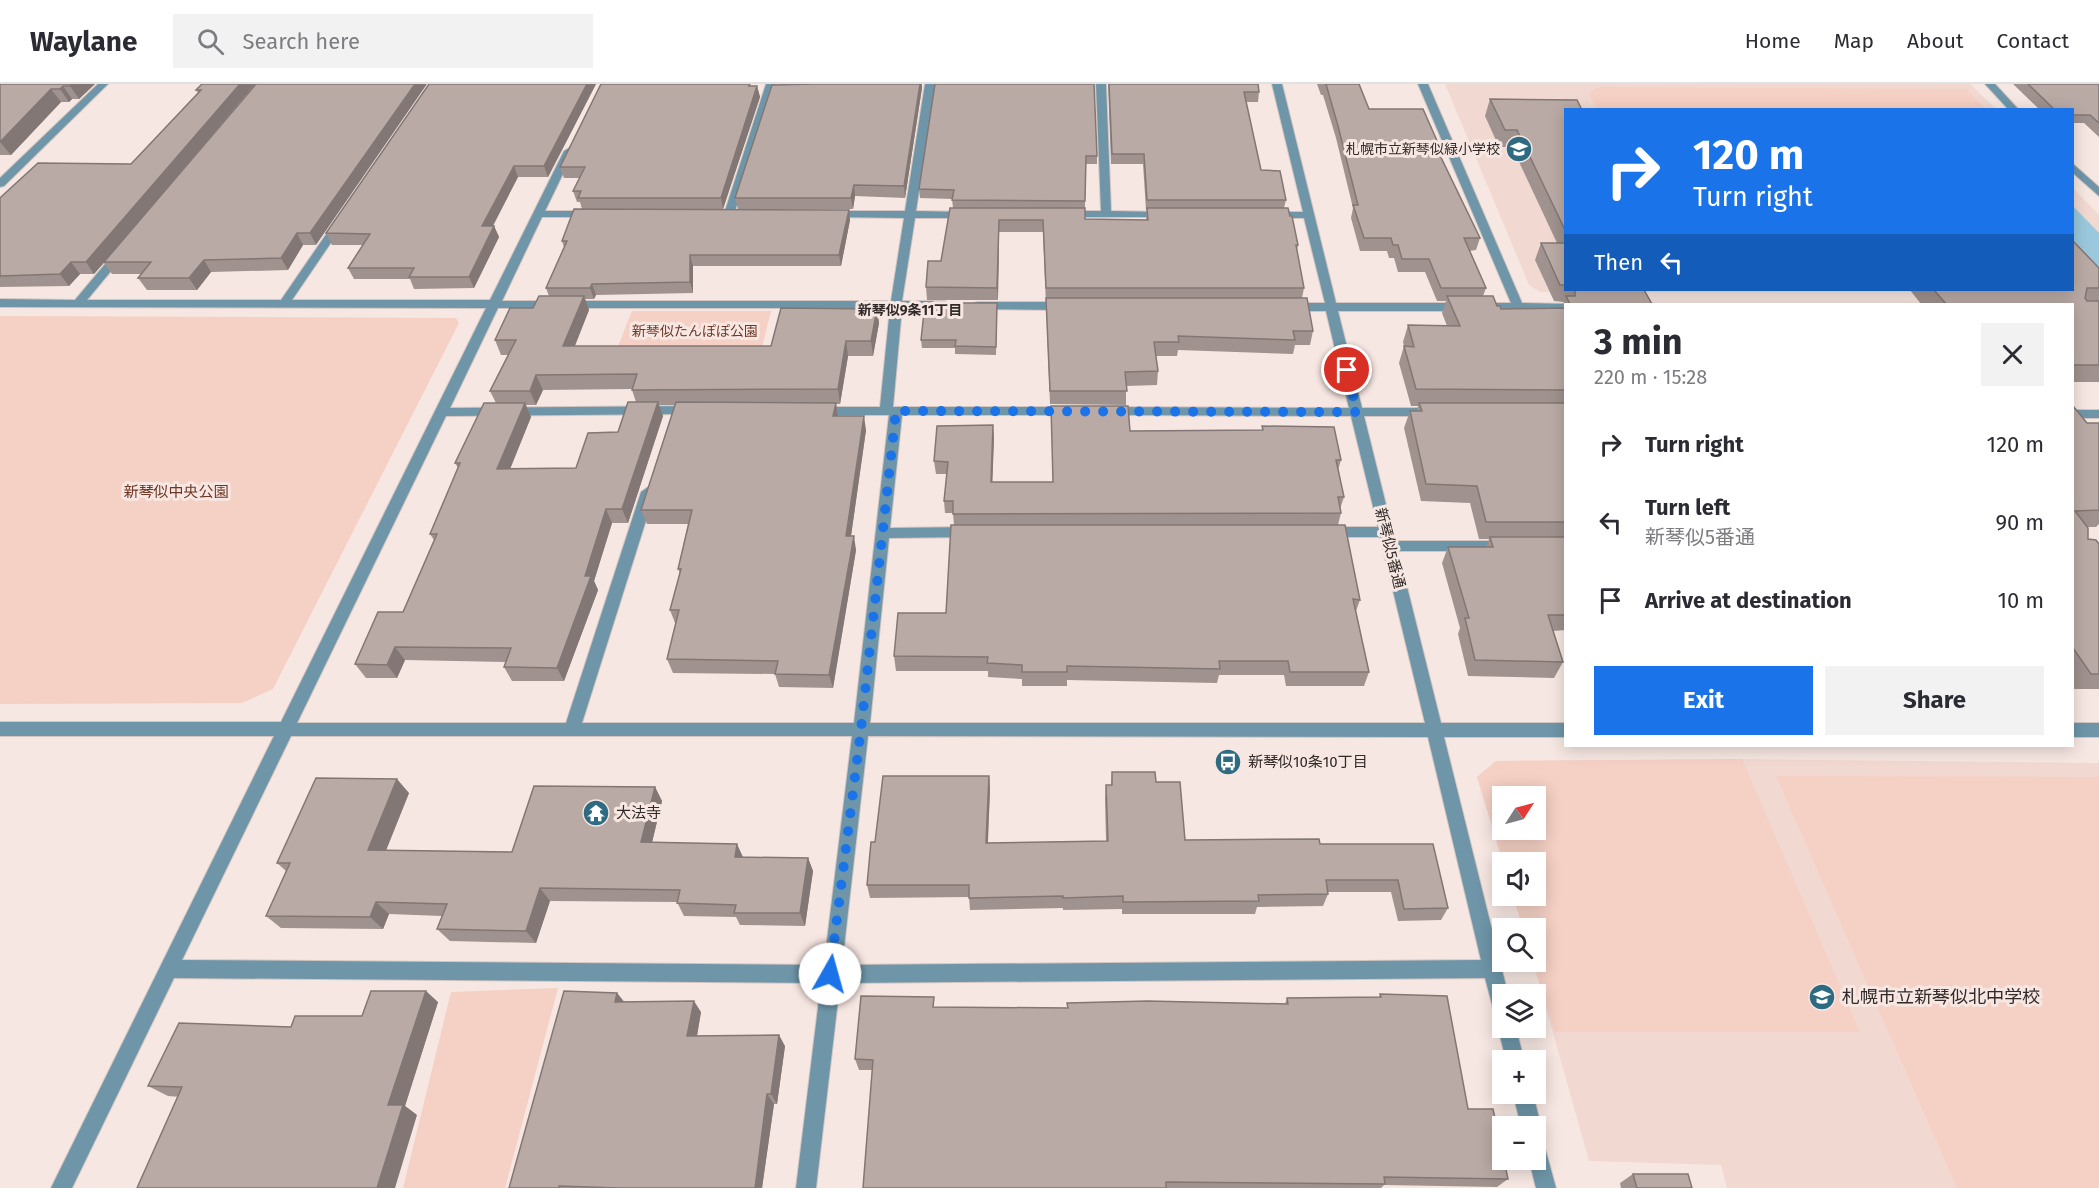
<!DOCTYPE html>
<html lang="en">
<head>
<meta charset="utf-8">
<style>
	body { margin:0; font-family:"Fira Sans","Noto Sans JP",sans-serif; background:#f2f2f3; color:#2b2b33; height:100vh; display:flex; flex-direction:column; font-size:22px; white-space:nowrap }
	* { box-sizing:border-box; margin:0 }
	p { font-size:20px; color:#7c7c81 }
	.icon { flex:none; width:33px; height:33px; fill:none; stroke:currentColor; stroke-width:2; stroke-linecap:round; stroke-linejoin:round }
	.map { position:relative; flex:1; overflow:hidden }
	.drawer { position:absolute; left:1564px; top:219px; width:510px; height:444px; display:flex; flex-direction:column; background:#fff; border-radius:0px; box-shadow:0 3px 15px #0003 }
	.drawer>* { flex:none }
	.hud { position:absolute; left:1564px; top:24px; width:510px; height:183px; border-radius:0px; box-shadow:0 3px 15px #0003; background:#1a73e8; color:#fff; overflow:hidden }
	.needle { width:39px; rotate:54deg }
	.buttons { position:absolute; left:1492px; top:702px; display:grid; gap:12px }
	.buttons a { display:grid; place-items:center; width:54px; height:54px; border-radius:0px; background:#fff; box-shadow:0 3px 15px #0003; font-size:30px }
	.pin { position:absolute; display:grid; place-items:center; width:51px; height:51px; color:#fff; margin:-26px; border:3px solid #fff; border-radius:50%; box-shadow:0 2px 6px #0007 }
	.me { position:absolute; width:66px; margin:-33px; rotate:7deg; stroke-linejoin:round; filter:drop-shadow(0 0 4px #0008) }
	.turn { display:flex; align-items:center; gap:21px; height:126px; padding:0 30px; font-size:27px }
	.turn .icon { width:78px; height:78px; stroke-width:2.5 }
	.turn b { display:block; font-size:42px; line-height:51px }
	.then { display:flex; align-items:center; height:57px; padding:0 30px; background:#0003; gap:12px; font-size:22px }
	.round { display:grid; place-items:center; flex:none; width:63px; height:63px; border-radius:0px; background:#f2f2f3 }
	.head { display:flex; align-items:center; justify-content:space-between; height:102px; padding:0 30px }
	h1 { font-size:36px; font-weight:700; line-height:45px }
	.action { display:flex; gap:12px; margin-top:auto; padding:12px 30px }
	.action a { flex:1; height:69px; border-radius:0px; background:#1a73e8; color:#fff; font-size:24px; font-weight:700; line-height:69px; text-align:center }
	.action a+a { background:#f2f2f3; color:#2b2b33 }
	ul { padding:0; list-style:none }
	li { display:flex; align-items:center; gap:18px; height:78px; padding:0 30px }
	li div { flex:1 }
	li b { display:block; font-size:22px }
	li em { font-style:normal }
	header { display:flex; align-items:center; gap:36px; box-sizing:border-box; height:84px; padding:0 30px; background:#fff; border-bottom:2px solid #e1e1e2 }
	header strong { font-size:28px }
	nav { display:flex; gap:33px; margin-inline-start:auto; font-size:21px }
	.search { width:420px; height:54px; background:#f2f2f3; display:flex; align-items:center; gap:15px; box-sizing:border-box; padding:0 21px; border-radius:0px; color:#7c7c81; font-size:22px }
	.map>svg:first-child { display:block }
</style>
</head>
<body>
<header>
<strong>Waylane</strong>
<div class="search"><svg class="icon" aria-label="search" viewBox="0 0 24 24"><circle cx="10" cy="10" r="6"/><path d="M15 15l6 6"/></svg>Search here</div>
<nav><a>Home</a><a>Map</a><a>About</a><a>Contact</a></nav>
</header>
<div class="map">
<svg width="2099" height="1104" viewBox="0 0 2099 1104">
	<rect width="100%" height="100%" fill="#f7e7e2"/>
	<path fill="#f1d9d1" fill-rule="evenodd" d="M1445,0h525l26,25 -430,1v180h507v-102l26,27v76l-559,1 -11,-7z
		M1742,675l357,4v425h-372l-6,-23 -132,-4 -56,-199h3v-34h-13l-10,-32h23v-34h-33l-26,-85 19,-16zM1503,712h33v34h-33z"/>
	<path fill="#f5d0c4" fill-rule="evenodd" d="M1598,3l369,2 18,20h-387l-9,-15z
		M632,227h139l-10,40h-145z
		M0,232l456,2 3,5 -186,366 -31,14 -242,1z
		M1742,675l118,273h-305l-22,-70h3v-34h-13l-10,-32h23v-34h-33l-26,-85 19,-16zM1536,712v34h-33v-34z
		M1776,692l323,1v411h-142z
		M558,904l-53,200h-102l48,-196z"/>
	<path fill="#9bc8dc" d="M2073,122l26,27v53l-26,-26z"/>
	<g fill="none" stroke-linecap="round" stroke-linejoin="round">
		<defs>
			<path id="minor" d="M98,0h10l-104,102 -4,1v-9z
				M766,0h10l-42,130 -5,3 -4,-1 -1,-2z
				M925,0h10l-19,127 51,1 5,3 -5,3h-52l-13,83h43l6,4 -6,4 -43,-1 -9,99h178l6,4 -6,4h-169l-12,113 82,-1 7,5 -7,5 -83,1 -19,185h555l-45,-186h-54l-7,-5 7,-5h52l-27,-111 -241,-1 -6,-4 6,-4 239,1 -23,-97h-36l-6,-4 6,-4h35l-21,-85h-34l-5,-3 5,-3h33l-31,-128h10l54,219h175l-93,-219h10l94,219 48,1h-4v7h-228l24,97h66l6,4 -6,4h-64l31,125h112l7,5 -7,5h-109l43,172h125v14h-122l64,257h-5v34h13l8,32h-18l-8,-32 4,-7 -6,-2 -11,-41 -645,5 -24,205h-20l25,-205 -647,-5 -102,210h-21l223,-452h-274v-14h281l205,-414 -486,-1v-8l75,1 41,-49 4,-1 6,3 -39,47h194l55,-80 4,-1 5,3 -53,78h198l74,-149 5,-3 5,3 -29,60h47l5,3 -5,3h-50l-40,84h389l13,-83 -75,-1 -5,-3 5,-3h76zM498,224h392l-10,99h-61l-6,4 6,4h70l-35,308h-272l73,-231 -7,-5 -7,5 -75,231h-269l149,-307 247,-2 6,-4 -6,-4 -243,2zM291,652h561l-28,229 -642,-5zM868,652l560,1 53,223 -639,5z
				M1096,0h10l5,127 54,1 4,1v4h-103l-5,-3 5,-3h35z
				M1985,0h10l24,26h-10z
				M2073,80l26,23v9l-26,-23z
				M978,218h87l6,4 -6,4 -91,-1v-6z
				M2073,326h26v8h-26z
				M2073,639h26v14h-26z
				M1513,1010h20l8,32 -3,7 -2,1v-8h-15z
				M1536,1054l7,3 13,47h-20l-7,-28h7z"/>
		</defs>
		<use href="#minor" stroke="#d3c5c1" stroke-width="2"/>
		<use href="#minor" fill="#6e96a8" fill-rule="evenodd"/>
	</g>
	<path fill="#a0928e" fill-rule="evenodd" d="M0,0h95l-16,15h-7l-3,3h-8l-50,53h-11z
		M202,0h53l-117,138 118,-138 60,161h-13l-15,25 -77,2 -14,18h-50l-9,-12 4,-4h-30l-8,-11 -10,11h-14l-11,12 -69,1v-89l131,-34 67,-71 -2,-3z
		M429,0h167l-48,93h-30l-25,49h1l5,11 -25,51 -60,1 -4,-10h-56l-6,-11 15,-23h-31l-6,-12z
		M814,0h108v4l-17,110 -50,-2 -2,13h-115l-3,-11z
		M935,0l162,72v8h-12v55l61,1 1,-10h-1l-3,-46h-32l-3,-80h150l1,8 -1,10h-12l15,68 25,30 -2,8 6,8 8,29 -1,5 7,38 -2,10 11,33 -3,14h-15l-2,9 -115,-4 -1,6h-21l2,15 -1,14 -31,1v19l-76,-1 -7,-172h-44l-1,68h-71l-1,-13 15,-26 12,-53 -1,-9 -32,-1 -1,-9z
		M1317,0h42l10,25 69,34 -1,5 43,90 -4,12 -7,1 17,37 -3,8 18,13 60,-1 3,-6 -10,-1 -19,-41 6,-17h16l-45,-96h-13l-14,-31 5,-17 76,11v180h78l8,14h-86v326l-13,1 10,31 -9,16 -86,-2 -10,-42 2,-6 -18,-65 6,-16h38l3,-8h-10l-9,-36 -49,-2 -17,-73 6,-17h7l1,-5h-7l-12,-43 5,-17 -1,-4 5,-17 39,1 -5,-13 4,-12h-9l-12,-29h-27l-4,-14h-5l-2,-7h-27l-9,-33 2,-10 -17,-70 -13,-43h-2z
		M2013,0h86v53l-15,-14h-11v-13h-33z
		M754,2h3l3,11 -37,112h-141l-2,-7h-3l-4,-11 7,-13h-16l-4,-11z
		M850,136l-9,46h-148v27l-97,2 -2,4h-9l4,11 -14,36h196l106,-37 2,14 -6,33h-25l-8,48h-4l2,12 28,14 -15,106 5,14 -23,138 -54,-1 -4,-13 -102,-1 -6,-14 9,-36h-1l-5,-13 10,-37 -2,-4 10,-45h-41l-6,-14 34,-105h-16l4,11 -35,107h-16l-18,58 4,9 -34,91h-52l-8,-14 2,-5 -101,-2 -8,18h-31l-11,-14 48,-52 31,-72 -4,-6 28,-66 -3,-5 41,-60 -6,-12 18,-36h-7l-6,-15 54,-44 -3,-8 18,-41 -2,-6zM632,305v1l4,12 -18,30 -42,36 -66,1 21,-52 -5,-12h10l7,-15z
		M2099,184v114h-26v-78h-152l-11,-14h163z
		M997,219l-1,52 -41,-1v-6h-33l-1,-8z
		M2073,322l14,17h12v101l-3,3h-9l1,12 11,5v145h-26z
		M1262,342l79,34 -3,10 6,27 -4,12 1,4 -3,12 22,75 -4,11 13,61 -5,14h-78l-2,-11h-65l-2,8 -150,-3v6h-45v-7l-34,-2v-6h-92l-2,-15 52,-43 8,-88 -1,-12h-8l-1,-12 3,-27h-11l-2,-13 60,-24 -2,45h61l77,-51 132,-1z
		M1112,688l44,10 29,58 135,4h113l15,64 -7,12 -43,1 -7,-29h-63v2l-5,12 -66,1 -2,7h-133v-5l-59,1v-2l-93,2 -1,-13 -99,1 -3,-13 8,-43 114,-66 1,13 -2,54 118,-2 -1,-42 1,-14h5z
		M655,703l7,14 -10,41 91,15 65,1 5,13 -8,55 -65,-1 -4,-8 -52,-1 -7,-14 -127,-1 -14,42 -86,-2 -13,-12 5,-13 -53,-2 -6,15 -102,-1 -15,-12 20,-45 -9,-8 132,-70 -23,57 126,2z
		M617,909l7,9 77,10 -4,24 88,10 -8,58h-3l-12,84h-253z
		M1380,910l88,115 40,70 -11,8 -113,-2 -3,3h-518l10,-118h-14l-4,-11 81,-52 131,1 218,-4 2,-6 92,-1z
		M438,918l-33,104 12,9 -249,-19 -20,-10 143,-59 71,-11z
		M1633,1090l59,14h-71l-1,-5z"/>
	<path fill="#827774" d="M72,0h23l-16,15 -9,-13z
		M240,0h15l-161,190 -8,-12z
		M415,0h12l-111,161 -6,-12z
		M587,0h9l-48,93 -4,-11z
		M920,0h2v4l-17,110 -1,-12z
		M63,2l9,13 -3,3 -9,-13z
		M757,2l3,11 -37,112 -2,-11z
		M51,5l10,13 -50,53 -11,-13z
		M514,82l4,11 -31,60 -5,-11z
		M854,101l1,11 -2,13 -2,-11z
		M849,126l1,10 -9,46 -2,-11z
		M999,136v12l-1,68 -1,-12z
		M494,142l5,11 -25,51 -5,-11z
		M297,149l6,12 -15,25 -7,-12z
		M690,171l3,11v27l-3,-11z
		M204,176l7,12 -14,18 -8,-12z
		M71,178l9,12 -11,12 -9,-12z
		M592,200l4,11 -2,4 -4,-11z
		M584,212l5,14 -20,50 -6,-14z
		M877,225l2,14 -6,33 -2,-15z
		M846,257l2,15 -8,48 -2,-15z
		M536,291l7,15 -7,15 -6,-14z
		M658,318l5,14 -35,107 -6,-14z
		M525,319l6,14 -27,67 -7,-15z
		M836,319l2,14 -5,-1z
		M864,332l2,14 -17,120 -3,-14z
		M993,341l1,12 -2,57 -1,-12z
		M606,425l6,14 -18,58 4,9 -34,91 -7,-13z
		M854,452l2,14 -23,138 -4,-13z
		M395,563l10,13 -8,18 -10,-13z
		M989,692l1,13 -3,67 -1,-13z
		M397,695l12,14 -28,70 -13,-13z
		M655,703l7,14 -13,54 -8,-13z
		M737,760l6,13h-8z
		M808,774l5,13 -8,55 -5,-13z
		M540,804l10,13 -14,42 -10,-12z
		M376,818l13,12 -6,15 -13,-12z
		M426,907l12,11 -33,104 12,9 -22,73h-18l11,-83z
		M617,909l9,11 -11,-2z
		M694,917l7,11 -6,35 -8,-11z
		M779,951l6,11 -8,58 -6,-10z
		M767,1010l7,10 -12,84h-7z"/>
	<path fill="#baaaa5" stroke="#827774" stroke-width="1.5" d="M0,0h72l-2,2h-7l-3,3h-9l-51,53z
		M202,0h38l-154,178h-15l-11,12 -60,2v-78l2,-2 36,-33 93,1 70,-74h-5z
		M256,0h159l-105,149h-13l-16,25 -77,2 -15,18h-51l13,-16h-47z
		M429,0h158l-43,82h-30l-32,60h12l-25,51h-60l5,-9h-66l22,-34 -44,-1z
		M601,0h149l-1,2h8l-36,112h-143l3,-7h-8l12,-24h-25z
		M814,0h106l-16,102 -50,-1 -3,13h-116l37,-113z
		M935,0h159l3,72h-11l-1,45 -133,-1 2,-10 -35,-1z
		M1109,0h149l1,8h-15l17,78 19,1 6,29h-139l-3,-46h-32z
		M1326,0h33l10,25h54l15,34h-4l46,95h-16l22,50h-45l-12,-29h-27l-4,-14h-5l-2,-7h-27l-11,-33h5l-20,-79z
		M2028,0h71v39l-9,-8h-17v-5h-18z
		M1490,15l87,1 5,10h-16v122l-49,-102h-12z
		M950,124h135v11l63,1 -1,-12h141l2,8h2l6,29h-2l8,43h-258l-3,-68h-44l-2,68 -71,-1 2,-26h13z
		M574,125l275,1 -10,45h-149v27l-98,2 -2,4h-44l21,-47h-5z
		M2073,157l26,27v20h-12l-2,10 2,3h12v64h-26v-61h-127l-12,-14h139z
		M1541,159h25v42h-6z
		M1575,206h69l8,14h-82l-4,-8h9z
		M539,212h45l-21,50h208l10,-38 96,1 -6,32h-25l-8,48 -206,1 5,-16 -101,1 -6,16h-40l26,-51h-21l15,-32h23z
		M1447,212h46l4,10h3l1,3 65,-1v82l-150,-1 -12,-43 10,1 -6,-22 52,1z
		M1046,214h261l6,33h-20l2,9 -117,-4 1,6h-25l4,29 -33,1 2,19h-77z
		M925,219h72l-1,44 -41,-1 1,-6h-35z
		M628,318h30l-36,107h-16l-21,67h6l-34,92 -53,-1 7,-19 -116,-1 -8,18 -32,-1 23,-52h25l34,-78h-7l30,-71h-5l29,-60h41l-28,66 79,-1 12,-35 30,-1z
		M676,318l160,1 -3,13h31l-18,120h8l-25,139 -54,-1 3,-13 -111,-2 12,-49h-9l11,-41h-3l14,-59h-51z
		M1419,319h147v119h-80l-9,-36 -51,-2 -16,-73h12z
		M1051,322h77l2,25 133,-1 -1,-4 72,1 7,33h-5l8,37h-6l3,16 -388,1v-13h-9l4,-39 -14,-1 3,-35 56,-1 -2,57h62z
		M2073,322l14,17h12v87l-24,1 13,17v11l8,1 3,4v130h-8l-18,-26z
		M951,441h394l15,75 -7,-1 16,73h-79l-2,-11h-69l1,8 -153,-3v6h-45v-7l-35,-2 1,-6 -94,-1 4,-43h48z
		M1490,453h76v78h-18l15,47 -88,-2 -10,-42h4l-21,-71h45z
		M1112,688h43l1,10h24l5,58 134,-1 1,5h113l15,64 -44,1 -6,-29h-72l2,14 -70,1 1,6 -136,1v-6l-60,2v-2l-94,2v-13h-102l4,-43h4l8,-66h106l-3,67 122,-2 -2,-56h6z
		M316,694l81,1 -29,71 144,2 22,-66 121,1 -14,55 96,2 -2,13 73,1 -8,55h-66l2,-8 -59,-2 3,-13 -140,-2 -14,43 -89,-2 10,-25 -71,-2 -6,15 -104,-1 24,-53h-13z
		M371,907h55l-38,114h15l-26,83h-240l45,-101 -34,-1 31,-63 112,4 4,-11h67z
		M564,907l53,2 -2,9 79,-1 -7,35 92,-1 -8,59h-4l-12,94h-136l-60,-2v2h-50z
		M1380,910l67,2 21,113h25l15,70 -124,-2 1,7 -219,-2v6h-303l10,-128 -18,-1 6,-63 73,1 -1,10 135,1 -1,-5 80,-2 141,3 -1,-6 94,-1z
		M1633,1090h55l4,14h-55z"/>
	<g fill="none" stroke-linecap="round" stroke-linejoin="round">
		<path stroke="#1a73e8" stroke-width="10" stroke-dasharray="0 18" d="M830,890l31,-245 35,-318 461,1 -10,-42"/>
	</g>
	<defs>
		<symbol id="school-disc" viewBox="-11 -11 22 22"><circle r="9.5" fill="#2e6a81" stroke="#f7e7e2"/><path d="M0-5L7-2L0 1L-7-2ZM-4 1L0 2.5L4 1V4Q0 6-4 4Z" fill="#fff"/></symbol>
		<symbol id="bus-disc" viewBox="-11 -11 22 22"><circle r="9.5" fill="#2e6a81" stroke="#f7e7e2"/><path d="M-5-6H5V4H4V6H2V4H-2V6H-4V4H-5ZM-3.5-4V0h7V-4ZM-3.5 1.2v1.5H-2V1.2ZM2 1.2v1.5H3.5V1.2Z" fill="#fff"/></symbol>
		<symbol id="temple-disc" viewBox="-11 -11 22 22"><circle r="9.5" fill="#2e6a81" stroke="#f7e7e2"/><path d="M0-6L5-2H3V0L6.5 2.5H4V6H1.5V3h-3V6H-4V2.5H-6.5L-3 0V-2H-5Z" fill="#fff"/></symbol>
	</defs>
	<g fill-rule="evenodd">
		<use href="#school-disc" x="1504" y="50" width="30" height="30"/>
		<use href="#bus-disc" x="1213" y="663" width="30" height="30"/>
		<use href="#temple-disc" x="581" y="714" width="30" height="30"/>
		<use href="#school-disc" x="1807" y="898" width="30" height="30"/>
	</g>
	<g text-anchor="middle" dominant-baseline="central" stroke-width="6" stroke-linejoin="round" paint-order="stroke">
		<g font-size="14" fill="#312a28" stroke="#f7e7e2" text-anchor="end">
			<text x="1500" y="65">札幌市立新琴似緑小学校</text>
		</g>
		<g font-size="14" font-weight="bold" fill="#312a28" stroke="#f7e7e2">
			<text x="910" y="226">新琴似9条11丁目</text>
		</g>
		<g font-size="14" fill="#6f3724" stroke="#f7e7e2">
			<text x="695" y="247">新琴似たんぽぽ公園</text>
		</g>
		<g font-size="15" fill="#6f3724" stroke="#f7e7e2">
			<text x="176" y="408">新琴似中央公園</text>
		</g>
		<g font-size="15" fill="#312a28" stroke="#f7e7e2">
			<text transform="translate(1390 464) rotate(76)">新琴似5番通</text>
		</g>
		<g font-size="15" fill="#312a28" stroke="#f7e7e2" text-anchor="start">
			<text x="1248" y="678">新琴似10条10丁目</text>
			<text x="616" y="729">大法寺</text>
		</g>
		<g font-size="18" fill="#312a28" stroke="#f7e7e2" text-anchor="start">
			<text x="1842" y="913">札幌市立新琴似北中学校</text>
		</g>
	</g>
</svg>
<div class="buttons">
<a><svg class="needle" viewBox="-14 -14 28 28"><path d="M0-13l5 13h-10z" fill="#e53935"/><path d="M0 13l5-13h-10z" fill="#7c7c81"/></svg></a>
<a><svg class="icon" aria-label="sound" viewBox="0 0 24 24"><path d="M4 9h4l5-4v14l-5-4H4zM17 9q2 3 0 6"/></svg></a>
<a><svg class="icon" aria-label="search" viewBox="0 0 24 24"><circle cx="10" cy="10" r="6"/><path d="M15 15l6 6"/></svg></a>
<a><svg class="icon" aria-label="layers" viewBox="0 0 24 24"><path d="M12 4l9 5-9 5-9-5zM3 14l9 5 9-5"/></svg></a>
<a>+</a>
<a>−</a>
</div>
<div class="pin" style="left:1347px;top:286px;background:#d93025"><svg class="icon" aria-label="arrive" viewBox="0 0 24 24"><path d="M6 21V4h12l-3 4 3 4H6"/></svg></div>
<svg class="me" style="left:830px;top:890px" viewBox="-20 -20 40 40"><circle r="19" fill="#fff"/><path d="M0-13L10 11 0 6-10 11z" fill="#1a73e8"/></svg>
<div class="hud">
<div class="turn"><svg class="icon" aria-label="right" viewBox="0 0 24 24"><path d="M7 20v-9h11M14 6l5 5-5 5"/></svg><div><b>120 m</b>Turn right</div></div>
<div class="then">Then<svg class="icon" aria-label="left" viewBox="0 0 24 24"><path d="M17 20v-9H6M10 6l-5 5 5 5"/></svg></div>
</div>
<section class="drawer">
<div class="head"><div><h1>3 min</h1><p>220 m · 15:28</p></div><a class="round"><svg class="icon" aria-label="close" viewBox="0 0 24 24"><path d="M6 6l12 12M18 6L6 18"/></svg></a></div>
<ul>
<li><svg class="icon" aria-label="right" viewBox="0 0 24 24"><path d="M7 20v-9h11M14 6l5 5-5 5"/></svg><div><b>Turn right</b></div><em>120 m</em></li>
<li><svg class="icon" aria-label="left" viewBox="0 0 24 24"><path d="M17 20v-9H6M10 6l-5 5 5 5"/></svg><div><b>Turn left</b><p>新琴似5番通</p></div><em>90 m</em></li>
<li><svg class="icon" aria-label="arrive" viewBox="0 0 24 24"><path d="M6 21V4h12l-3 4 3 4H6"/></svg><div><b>Arrive at destination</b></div><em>10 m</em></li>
</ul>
<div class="action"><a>Exit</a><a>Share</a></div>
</section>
</div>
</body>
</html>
